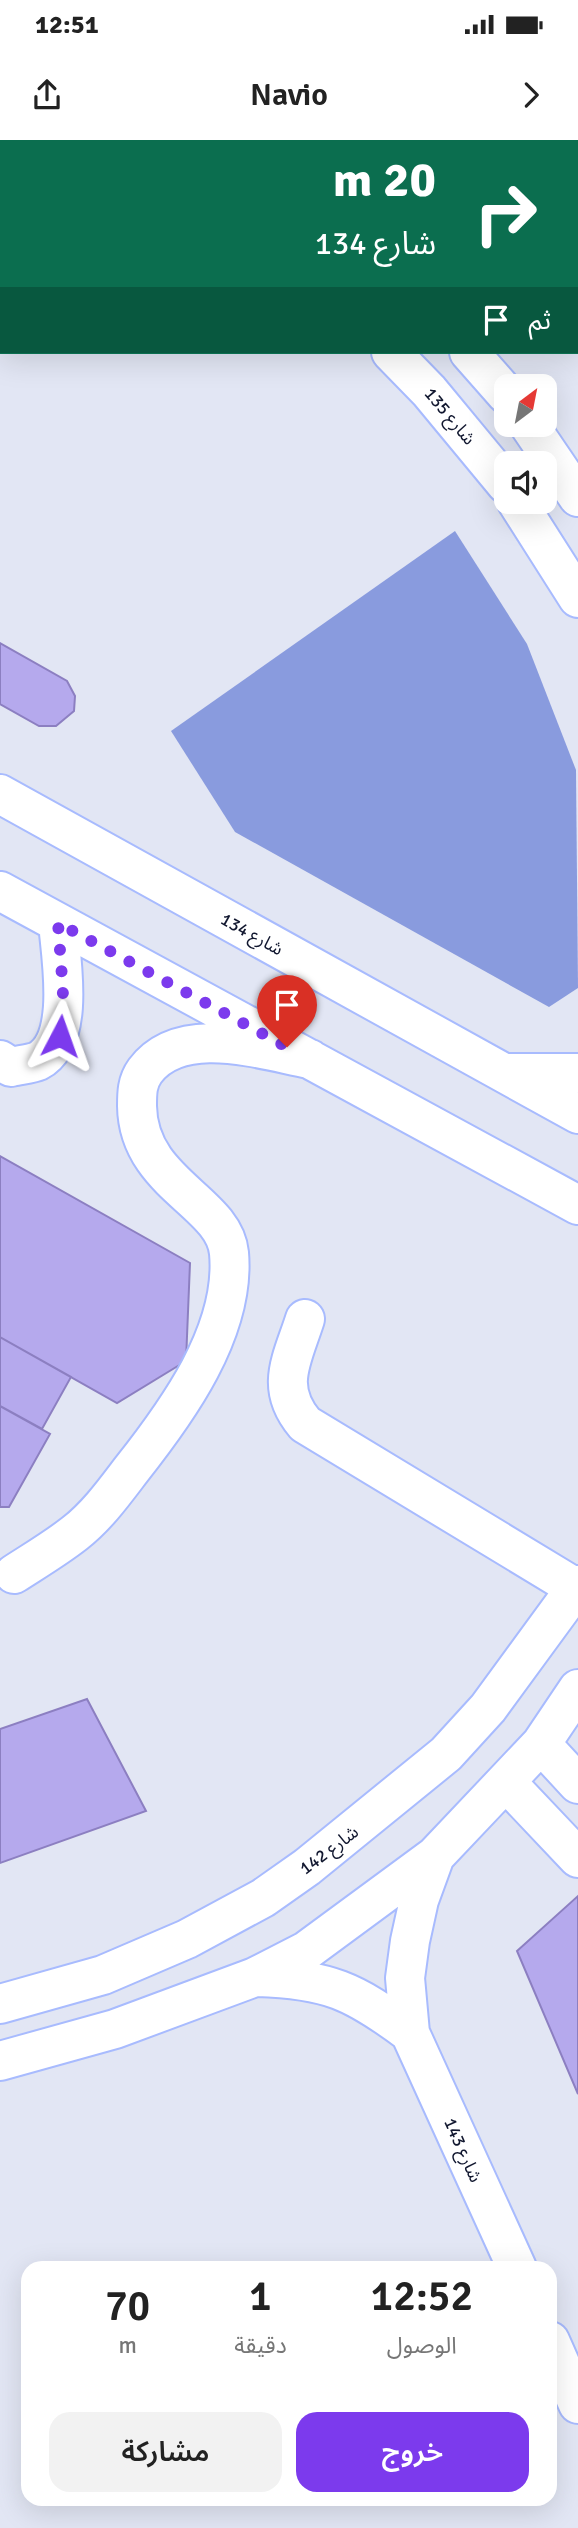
<!DOCTYPE html>
<html lang="ar">
<head>
<meta charset="utf-8">
<style>
	body { margin:0; font-family:Signika,"Noto Sans Arabic",sans-serif; background:#f2f2f2; color:#222; direction:rtl; height:100vh; display:flex; flex-direction:column; font-size:26px; white-space:nowrap }
	* { box-sizing:border-box; margin:0 }
	p { font-size:23px; color:#767676 }
	.icon { flex:none; width:38px; height:38px; fill:none; stroke:currentColor; stroke-width:2; stroke-linecap:round; stroke-linejoin:round }
	.map { position:relative; flex:1; overflow:hidden; direction:ltr }
	.panel { position:absolute; left:21px; top:2121px; width:536px; height:245px; display:flex; flex-direction:column; background:#fff; border-radius:21px; box-shadow:0 7px 28px #0002; direction:rtl }
	.panel>* { flex:none }
	.banner { position:absolute; left:0px; top:0px; width:579px; height:214px; box-shadow:0 7px 28px #0002; direction:rtl; background:#0b6e4f; color:#fff; overflow:hidden }
	.needle { width:46px; rotate:32deg }
	.tools { position:absolute; left:494px; top:234px; display:grid; gap:14px }
	.tools a { display:grid; place-items:center; width:63px; height:63px; border-radius:14px; background:#fff; box-shadow:0 7px 28px #0002; font-size:35px }
	.pin { position:absolute; display:grid; place-items:center; width:60px; height:60px; color:#fff; margin:-72px -30px; border-radius:50% 50% 50% 0; rotate:-45deg; box-shadow:0 0 7px #0007 }
	.pin .icon { rotate:45deg }
	.me { position:absolute; width:77px; margin:-38px; rotate:4deg; stroke-linejoin:round; filter:drop-shadow(0 0 5px #0008) }
	.turn { display:flex; align-items:center; gap:24px; height:147px; padding:0 28px; font-size:32px }
	.turn .icon { width:91px; height:91px; stroke-width:2.5 }
	.turn b { display:block; font-size:49px; line-height:60px }
	.then { display:flex; align-items:center; height:66px; padding:0 28px; background:#0003; gap:14px; font-size:26px }
	.eta { display:flex; justify-content:space-evenly; align-items:center; height:119px; text-align:center }
	.eta b { font-size:42px; font-weight:600; line-height:49px }
	.action { display:flex; gap:14px; margin-top:auto; padding:14px 28px }
	.action a { flex:1; height:80px; border-radius:21px; background:#7c3aed; color:#fff; font-size:28px; font-weight:600; line-height:80px; text-align:center }
	.action a+a { background:#f2f2f2; color:#222 }
	.status { display:flex; justify-content:space-between; align-items:center; height:49px; padding:0 35px; background:#fff; direction:ltr }
	.status svg { height:19px; fill:currentColor }
	header { display:flex; justify-content:space-between; align-items:center; height:91px; padding:0 28px; background:#fff; font-size:32px; font-weight:600 }
	.map>svg:first-child { display:block }
</style>
</head>
<body>
<div class="status"><b>12:51</b><svg viewBox="0 0 49 12"><path d="M0 12V9h3v3zM5 12V6h3v6zM10 12V3h3v9zM15 12V0h3v12zM26 1h20v11H26zM47 4h2v5h-2z"/></svg></div>
<header><svg class="icon" aria-label="forward" viewBox="0 0 24 24"><path d="M9 5l7 7-7 7"/></svg>Navio<svg class="icon" aria-label="share" viewBox="0 0 24 24"><path d="M12 15V3M7 8l5-5 5 5M5 13v7h14v-7"/></svg></header>
<div class="map">
<svg width="578" height="2388" viewBox="0 0 578 2388">
	<rect width="100%" height="100%" fill="#e2e6f4"/>
	<path fill="#899bde" d="M455,391l72,113 49,126 2,218 -29,19 -314,-175 -64,-101z"/>
	<path fill="#b5a9ed" stroke="#8c7fc1" stroke-width="2" d="M0,503l67,38 8,15 -1,15 -18,15h-17l-39,-22z
		M0,1016l190,107 -4,98 -69,42 -117,-66z
		M0,1197l71,40 -29,52 -42,-23z
		M0,1266l50,28 -41,73h-9z
		M87,1559l59,112 -146,52v-134z
		M578,1756v198l-61,-143z"/>
	<g fill="none" stroke-linecap="round" stroke-linejoin="round">
		<defs>
			<path id="minor" d="M89,0l4,2
				M211,0l3,2
				M540,0l1,2
				M391,212l38,39 77,93
				M469,212l37,42
				M529,285l49,72
				M517,362l61,96
				M0,654l578,320
				M0,751l578,314
				M0,920l11,7c8,-2 20,-3 27,-6 38,-20 23,-103 20,-138
				M507,933h71
				M305,1179c-13,41 -31,68 0,105l271,164
				M14,1434c20,-13 42,-26 61,-41 22,-17 40,-42 56,-63 46,-58 105,-139 98,-217 -5,-52 -91,-69 -92,-147 0,-13 0,-24 8,-35 36,-48 116,-21 165,-12
				M541,1604l37,40
				M507,1643l71,75
				M435,1716l-16,44 -9,41 -5,37 5,55 107,235
				M257,1837c71,2 97,14 153,56
				M0,1864l103,-29 84,-36 76,-41 44,-31 139,-113 42,-46 90,-123
				M0,1921l115,-32 140,-52 51,-26 129,-95 106,-112 37,-55
				M550,2201l28,63"/>
		</defs>
		<use href="#minor" stroke="#a8bbfe" stroke-width="42"/>
		<use href="#minor" stroke="#fff" stroke-width="38"/>
	</g>
	<g fill="none" stroke-linecap="round" stroke-linejoin="round">
		<path stroke="#7c3aed" stroke-width="12" stroke-dasharray="0 21.6" d="M60,896l3,-45 -5,-68 229,124"/>
	</g>
	<g text-anchor="middle" dominant-baseline="central" stroke-width="7" stroke-linejoin="round" paint-order="stroke">
		<g font-size="18" fill="#11172f" stroke="#fff">
			<text transform="translate(450 276) rotate(50)">شارع 135</text>
			<text transform="translate(252 794) rotate(29)">شارع 134</text>
			<text transform="translate(329 1710) rotate(-37)">شارع 142</text>
			<text transform="translate(463 2010) rotate(66)">شارع 143</text>
		</g>
	</g>
</svg>
<div class="tools">
<a><svg class="needle" viewBox="-14 -14 28 28"><path d="M0-13l5 13h-10z" fill="#e53935"/><path d="M0 13l5-13h-10z" fill="#767676"/></svg></a>
<a><svg class="icon" aria-label="sound" viewBox="0 0 24 24"><path d="M4 9h4l5-4v14l-5-4H4zM17 9q2 3 0 6"/></svg></a>
</div>
<div class="pin" style="left:287px;top:907px;background:#d93025"><svg class="icon" aria-label="arrive" viewBox="0 0 24 24"><path d="M6 21V4h12l-3 4 3 4H6"/></svg></div>
<svg class="me" style="left:60px;top:896px" viewBox="-20 -20 40 40"><path d="M0-17L14 15 0 8-14 15z" fill="#7c3aed" stroke="#fff" stroke-width="4"/></svg>
<div class="banner">
<div class="turn"><svg class="icon" aria-label="right" viewBox="0 0 24 24"><path d="M7 20v-9h11M14 6l5 5-5 5"/></svg><div><b>20 m</b>شارع 134</div></div>
<div class="then">ثم<svg class="icon" aria-label="arrive" viewBox="0 0 24 24"><path d="M6 21V4h12l-3 4 3 4H6"/></svg></div>
</div>
<section class="panel">
<div class="eta">
<div><b>12:52</b><p>الوصول</p></div>
<div><b>1</b><p>دقيقة</p></div>
<div><b>70</b><p>m</p></div>
</div>
<div class="action"><a>خروج</a><a>مشاركة</a></div>
</section>
</div>
</body>
</html>
